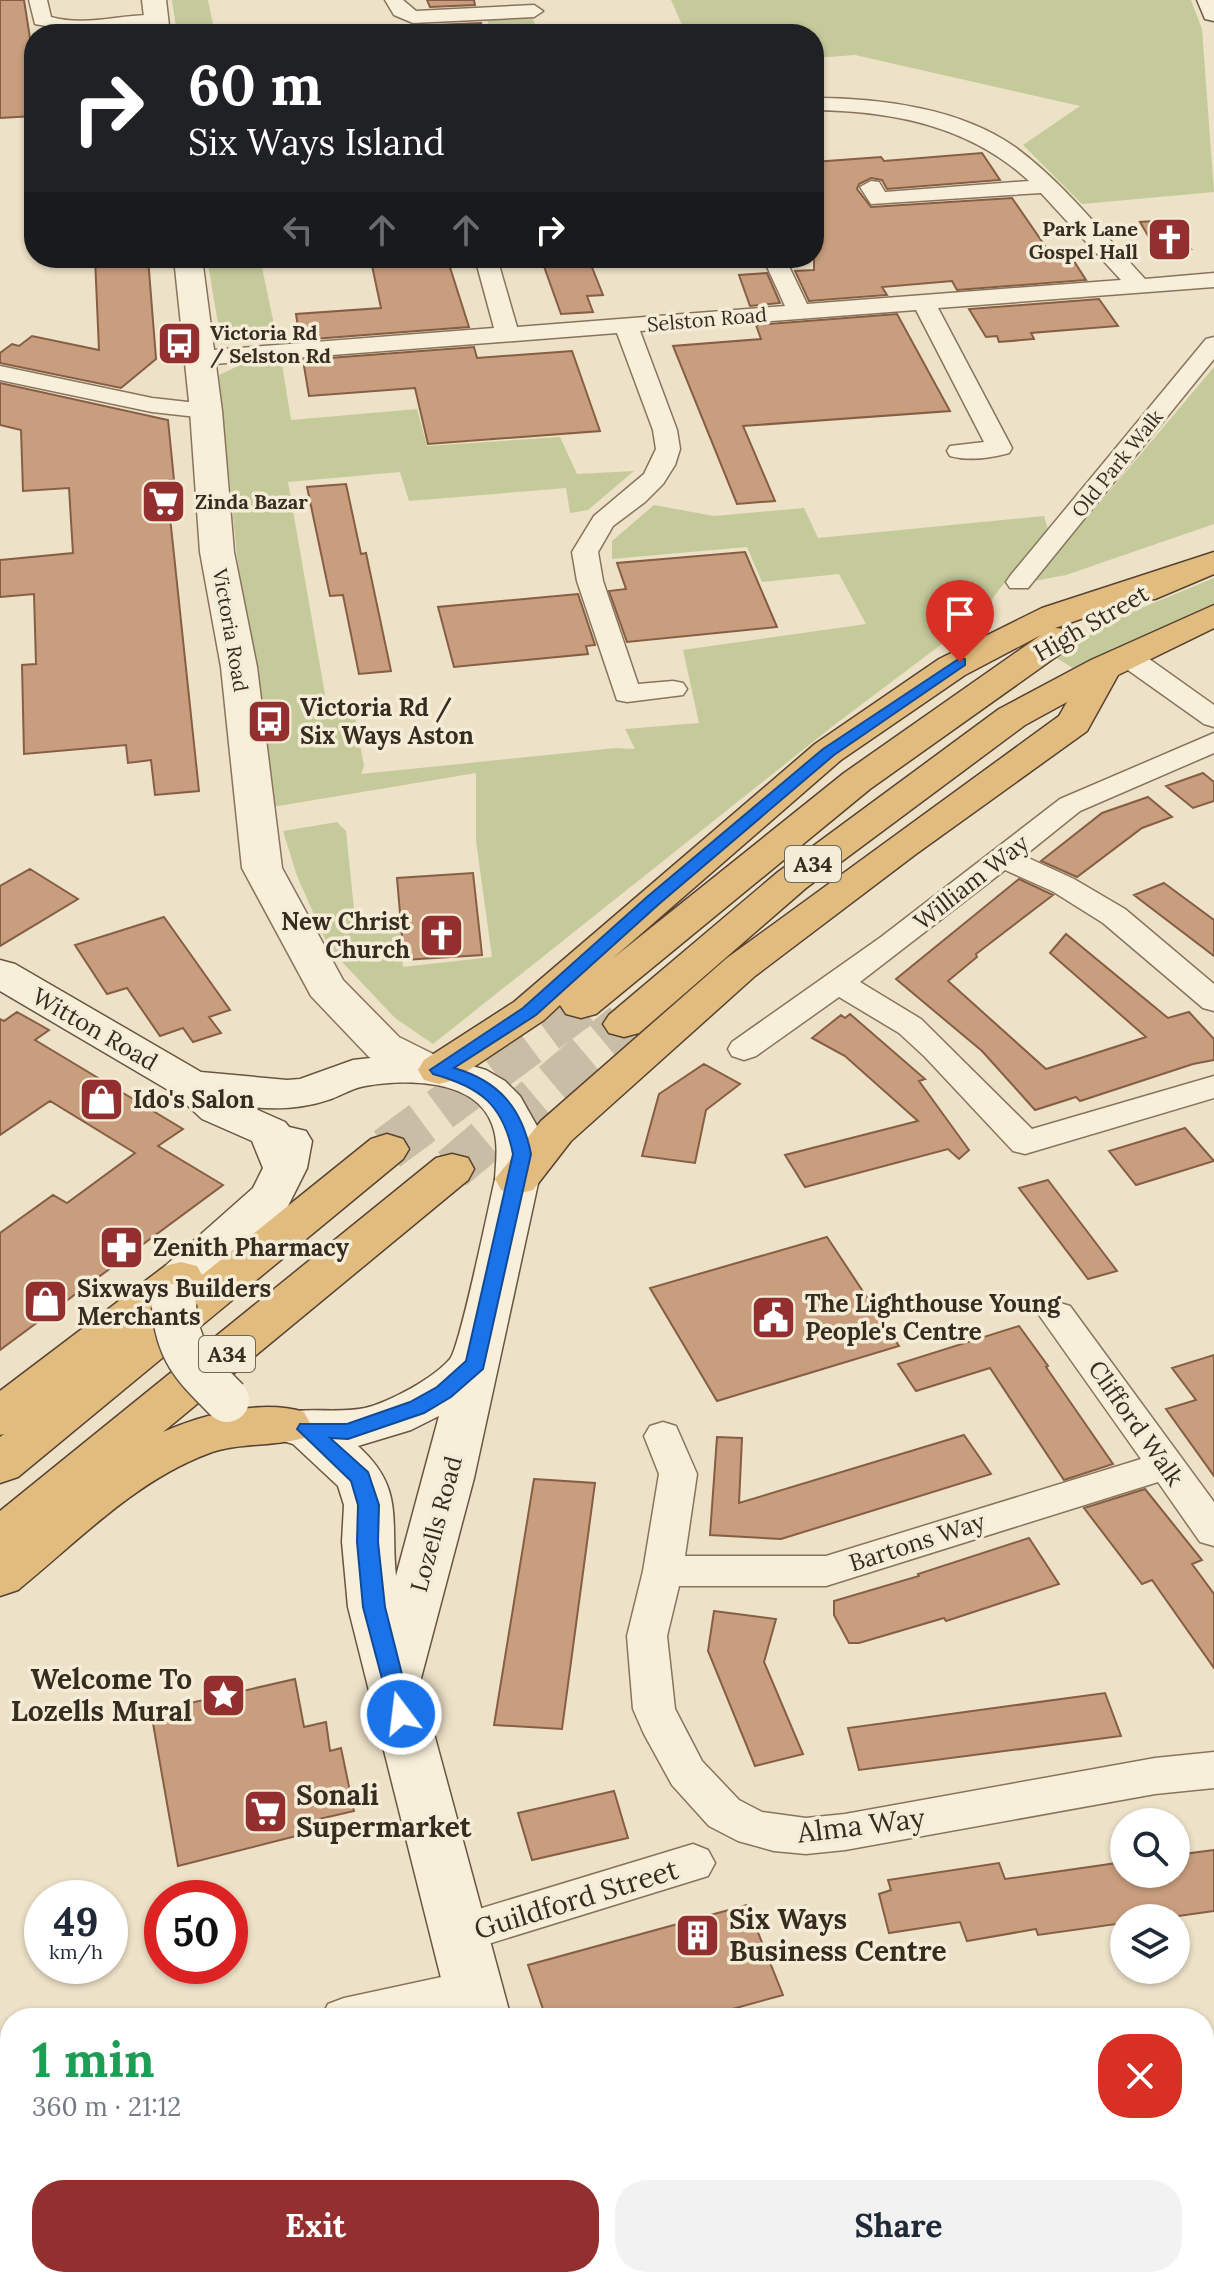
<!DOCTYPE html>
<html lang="en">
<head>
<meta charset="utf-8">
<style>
	body { margin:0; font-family:Lora,serif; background:#f2f2f3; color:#1f2937; height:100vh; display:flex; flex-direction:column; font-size:30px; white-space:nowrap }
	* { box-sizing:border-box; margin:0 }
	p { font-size:26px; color:#747a83 }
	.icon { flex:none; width:44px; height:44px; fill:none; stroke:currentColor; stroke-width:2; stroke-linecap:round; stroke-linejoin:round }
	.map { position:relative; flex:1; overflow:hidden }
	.side { position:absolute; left:0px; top:2008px; width:1214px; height:280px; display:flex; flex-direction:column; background:#fff; border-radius:32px 32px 0 0; box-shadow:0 2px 6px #0004 }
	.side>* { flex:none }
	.hud { position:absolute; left:24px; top:24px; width:800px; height:244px; border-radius:32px; box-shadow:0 2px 6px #0004; background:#202124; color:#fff; overflow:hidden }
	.fabs { position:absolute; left:1110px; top:1808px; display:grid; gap:16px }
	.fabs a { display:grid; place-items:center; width:80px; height:80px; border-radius:50%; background:#fff; box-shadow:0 2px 6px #0004; font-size:40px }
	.speed { position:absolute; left:24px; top:1880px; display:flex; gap:16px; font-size:40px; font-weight:700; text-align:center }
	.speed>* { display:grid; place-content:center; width:104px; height:104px; border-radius:50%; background:#fff; box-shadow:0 2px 6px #0004; line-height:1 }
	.speed small { font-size:20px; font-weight:400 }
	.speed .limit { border:12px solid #d22; background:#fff; color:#111 }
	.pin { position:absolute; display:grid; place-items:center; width:68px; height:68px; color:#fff; margin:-82px -34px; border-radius:50% 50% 50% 0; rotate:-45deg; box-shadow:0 0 8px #0007 }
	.pin .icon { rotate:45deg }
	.me { position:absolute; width:88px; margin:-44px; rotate:345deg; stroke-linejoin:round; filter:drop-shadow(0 0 6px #0008) }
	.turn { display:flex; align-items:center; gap:28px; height:168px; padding:0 32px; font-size:36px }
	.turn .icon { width:104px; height:104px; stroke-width:2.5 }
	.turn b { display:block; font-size:56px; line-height:68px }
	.lanes { display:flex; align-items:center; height:76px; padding:0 32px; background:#0003; justify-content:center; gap:40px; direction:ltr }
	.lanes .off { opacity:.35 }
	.round { display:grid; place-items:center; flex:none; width:84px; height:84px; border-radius:32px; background:#f2f2f3 }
	.headline { display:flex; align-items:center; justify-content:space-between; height:136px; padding:0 32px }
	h1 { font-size:48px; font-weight:700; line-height:60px; color:#1e9e55 }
	.action { display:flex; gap:16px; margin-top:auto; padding:16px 32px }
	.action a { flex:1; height:92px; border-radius:32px; background:#942f30; color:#fff; font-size:32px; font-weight:700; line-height:92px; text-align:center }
	.action a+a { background:#f2f2f3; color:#1f2937 }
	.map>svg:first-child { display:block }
</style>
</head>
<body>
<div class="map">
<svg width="1214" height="2288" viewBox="0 0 1214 2288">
	<rect width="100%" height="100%" fill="#ede1c7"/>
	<path fill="#c5ca9b" d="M172,0h36l7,34h-38z
		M671,0h520l11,29 12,163 -132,12 -59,-59 57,-39 -225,-51 -41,3v-24h-128z
		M532,17l7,17h-47l-5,-14z
		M207,258h53l17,81 -14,1 -44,-11z
		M281,358l10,62 126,-11 10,37 133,-9 17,37 57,-3 -46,39 -18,3 -4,-25 -157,13 -9,-29 -112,10 39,224 26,-1 11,61 -3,8 255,-26 19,1 -10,-20 74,-6 -16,-73 183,-26 -27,-50 -77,8 -15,-35 -135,12v-18l42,-36 60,11 90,-8 14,30 226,-22 4,13c-15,20 -29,38 -45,56 -9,10 -14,21 -24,31l-146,110 -400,318 -38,-26 -66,-70 -32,-72 -14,-45 54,-9 9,9 9,88 45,-5 3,53 89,-10 -16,-116v-68l-210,35 4,-15 -33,-237 -18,-181 23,-11z
		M1214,367v157l-148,51 -32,6z
		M1214,578v26l-141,64 -20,-12 74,-42z"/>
	<path fill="#c99e7e" stroke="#865e44" stroke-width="2" d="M0,0h24l6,38h4v78l-34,2z
		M427,0h47l1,5 -45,2z
		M481,23l4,11h-46l-3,-9z
		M982,153l18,27 -113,9 -5,-9 -11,-2 -12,6 -2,5 14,18 141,-9 42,61 18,-1 14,22 -129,10 -5,-9 -70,6 5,8 -78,6 -14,-30 19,-1v-108l67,-5 3,4z
		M1172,220l19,29 -34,2 -17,-29z
		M95,258h53l8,101 -35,29 -121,-25v-10l12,-9 7,2 13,-10 67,14z
		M407,258h40l22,69 -169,13 -4,-26 85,-6 -10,-47z
		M541,258l48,2 14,35 -16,1 6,16 -32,2z
		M767,273l13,30 -30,3 -11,-31z
		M1099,299l19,27 -87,7 3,6 -35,3 -2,-6 -11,1 -17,-28z
		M897,314l53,97 -207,15 32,75 -38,3 -64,-158 88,-7 -5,-14z
		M474,347l3,11 95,-7 28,80 -172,13 -13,-56 -106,8 -6,-36z
		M0,383l168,37 6,60h-5l4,36 -3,1 29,274 -44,4 -4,-35 -23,3 -2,-18 -102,9 -2,-89 14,-1 -2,-70 -34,3v-37l73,-7 -4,-65 -46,3 -2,-61 -21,-5z
		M346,484l15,70 5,-1 25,118 -32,3 -16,-79 -13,1 -23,-109z
		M745,552l32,75 -150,15 -18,-51 17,-2 -9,-26z
		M578,594l17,51 -9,1 2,8 -134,13 -16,-60z
		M1203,773l11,9v19l-21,7 -27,-22z
		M1148,797l24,20 -30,11 -65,49 -36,-16 61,-48z
		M30,869l48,30 -78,47v-60z
		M473,873l9,82 -78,5 -7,-82z
		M1019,879l34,16 -77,59 1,3 -29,24 98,88 100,-32 -96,-84 16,-19 102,84 21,-6 25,27v21l-21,4 -113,37 -4,-4 -41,13 -53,-59 -86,-72z
		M1164,883l50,37v36l-80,-61z
		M164,917l66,93 -21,7 12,16 -28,9 -10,-14 -23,8 -33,-48 -20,6 -32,-49z
		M17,1012l32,18 -14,10 148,89 -25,17 65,39 -223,165v-117l53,-38 14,8 68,-50 -85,-52 -50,34v-116l4,2z
		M850,1014l75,65 -6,2 50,69 -10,9 -11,-10 -143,38 -20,-32 133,-34 -73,-65 -33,-18 29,-23 4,3z
		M704,1064l36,20 -34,26 -11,53 -53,-7 17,-62z
		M1185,1128l29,33 -78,24 -27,-34z
		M1048,1180l41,54 28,37 -29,8 -69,-91z
		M827,1237l72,109 -182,55 -67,-113z
		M1019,1326l29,40 -2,1 67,97 -49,16 -74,-112 -74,23 -18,-27z
		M1214,1355v121l-48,-67 30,-9 -24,-32z
		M964,1435l27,39 -210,65 -71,-4 7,-98 25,1 -3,65z
		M534,1479l61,4 -33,246 -68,-4z
		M1145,1489l57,71 -10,4 22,30v74l-62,-88 -10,4 -58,-76z
		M1029,1538l30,46 -113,37 -2,-3 -85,25h-10l-15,-28v-14l85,-25 -1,-2z
		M714,1611l62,8 -12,43 39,92 -48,12 -47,-115z
		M295,1679l9,48 22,-5 4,29 11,-3 13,63 -52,12 2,11 -126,32 -27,-154z
		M1105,1693l16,43 -262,34 -11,-42z
		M614,1791l14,47 -96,22 -14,-47z
		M1214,1850v61l-50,7h-40v5l-86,12 -2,-6 -69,12 -7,-19 -71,11 -10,-39 12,-4 -3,-10 111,-17 6,16 119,-17v12h52v-19z
		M747,1905l36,90 -83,23h-154l-18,-53z"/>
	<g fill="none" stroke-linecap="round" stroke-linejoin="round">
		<path stroke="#c9bda6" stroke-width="44" stroke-dasharray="44 22" stroke-linecap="butt" d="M387,1149l194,-144
			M452,1169l172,-145"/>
		<defs>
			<path id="minor" d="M29,0h18l4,17c35,10 68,-3 104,-2 7,1 6,1 11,6l-10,6 -72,6 -49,-9z
				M385,0h18l13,11 118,-6 9,6 -9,6 -121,6 -19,-8z
				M814,98c66,0 146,10 201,49 49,36 88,87 130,132l69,-6v14l-276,21 74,140 -3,5c-18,5 -41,8 -59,3l-3,-5 3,-5 34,-4 -68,-132 -276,21 37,99 3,19 -5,16 -12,19 -18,18 -32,24 -15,26 5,29 35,103 35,-3 10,2 4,6 -4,6 -56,7 -10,-2 -40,-119 -5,-29 22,-36 50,-42 12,-25 -3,-19 -36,-97 -416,32 -8,-2 -4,-5 4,-5 8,-2 293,-23 -19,-70h22l20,69 268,-21 -22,-48h22l22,46 314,-24 -80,-87 -170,11 -11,-17 11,-6 8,1 6,10 144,-11c-59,-55 -136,-70 -215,-71z
				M1214,337v22l-186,229h-18l-4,-6 4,-6 196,-237z
				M0,366l152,32 54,6 9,2 3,5 -3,5 -9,2 -54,-6 -152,-32z
				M1128,649l10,2 76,54v22l-10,-3 -86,-61 -4,-6 4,-6z
				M1214,733v20l-134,58 -56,45 50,23 51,30 89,75v27l-11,-3 -100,-85 -51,-32 -47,-21 -145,112 61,37 111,110 182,-53v22l-189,56 -12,-3 -88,-94 -26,-24 -60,-36 -83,59 -12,4 -12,-4 -4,-7 4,-7 149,-105 179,-138z
				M1057,1302l13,4 144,196v44l-14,-4 -42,-60 -332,104h-147l-12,50 8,73 27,52 37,39 23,12 44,6 39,-4 310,-56 59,-6v36l-59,6 -310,56 -39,4 -32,-3 -36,-10 -29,-15 -37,-41 -28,-51 -11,-25 -6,-73 16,-65 16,-97 -15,-38 6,-10 13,-4 13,4 21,48 -12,82h141l315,-97 -102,-144 5,-9z
				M693,1844l15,6 7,13 -7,13 -249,77 -16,-5 -6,-14 6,-14 16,-5z
				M474,1970l16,6 7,14 -7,14c-54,20 -112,14 -169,14l7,-14 16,-6z
				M10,2068v42l-10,1v-42z
				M1214,2123v44l-10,1v-44z"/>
			<path id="tertiary" d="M142,0h24l4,34h-24z
				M174,258h28l20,153 12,141 23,115 25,201 61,112 56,57 42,21 6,10 -6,10 -15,4 -15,-4 -42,-21 -58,-61 -69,-128 -21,-201 -21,-115 -10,-141z"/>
			<path id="secondary" d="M1197,0h17v21l-9,-2z
				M0,960l15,4 186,108 86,8 13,-1 53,-19 43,-5 52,4 38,11 19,11 15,15 17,30 4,24 -2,29 -65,299 -54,204 91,336h-60l-103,-411 -6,-65 2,-37 -6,-19 -45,-42 -13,-4 -7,-13 7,-13c27,-8 56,0 85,-6 25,-6 69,-30 85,-49 10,-12 39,-154 45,-180 1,-18 4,-37 -3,-55 -17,-46 -87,-45 -127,-38 -12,2 -23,9 -34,13 -26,9 -52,11 -80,8l34,15 4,5 17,4 6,10 -5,27 -20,40 -85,77 -5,21 -6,12 -17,5 -17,-5 -6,-12 7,-28 7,-12 88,-78 10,-20 -11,-27 -50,-22 -27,-25 -175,-103zM439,1416l-43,160c-6,-56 9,-88 -38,-130l53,-16z
				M510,2278h64l2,10h-64z"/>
			<path id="trunk" d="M1214,552v22l-59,25 -20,1 -80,28 19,2 6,7 -6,7 -204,145 -274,225 -15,4 -15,-4 -6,-9 -16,15 -90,60 -15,4 -15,-4 -6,-10 6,-10 90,-58 301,-258 124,-85 103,-51zM1041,635l-197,138 -232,186 229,-199 124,-85z
				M1214,605v23l-96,47 -31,56 -171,123 -161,122 -184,165 -38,49 -16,4 -16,-4 -6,-11 46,-58 186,-163 332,-242 8,-14 -42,23 -219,163 -167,145 -15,4 -15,-4 -6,-9 6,-9 169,-143 221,-163 92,-49z
				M387,1134l16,5 6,10 -6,10 -385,318 -18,6v-46l4,-3 -4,1v-44l165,-125 16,-4 16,4 5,9 169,-136z
				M452,1154l16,4 6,11 -6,11 -305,252c40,-18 99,-33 141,-20l7,13 -7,13c-31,9 -66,4 -97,16 -72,27 -130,88 -189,136l-18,6v-85l436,-353z"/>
		</defs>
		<use href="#minor" stroke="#88745d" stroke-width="3"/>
		<use href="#tertiary" stroke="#88745d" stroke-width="3"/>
		<use href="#secondary" stroke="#695540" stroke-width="3"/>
		<use href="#trunk" stroke="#564231" stroke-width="3"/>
		<use href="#minor" fill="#f8efda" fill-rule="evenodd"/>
		<use href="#tertiary" fill="#f8efda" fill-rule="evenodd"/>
		<use href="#secondary" fill="#f8efda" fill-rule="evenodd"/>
		<use href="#trunk" fill="#e2bc7e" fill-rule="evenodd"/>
		<defs>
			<path id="secondary-bridge" d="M174,1306c3,46 22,63 53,94"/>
		</defs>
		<use href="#secondary-bridge" stroke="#695540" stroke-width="47" stroke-linecap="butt"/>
		<use href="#secondary-bridge" stroke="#f8efda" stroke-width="44"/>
	</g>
	<path fill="#1a73e8" stroke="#114b97" stroke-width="2" d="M960,658l5,1v6l-131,90 -175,149 -123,111 -82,53c45,13 68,40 77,86l-48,215 -32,28 -27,16 -76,26 -18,-1 38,34 11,33 -1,37 7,65 27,107 -3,6 -8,3 -8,-3 -30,-113 -6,-65 1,-37 -7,-24 -54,-52 3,-5h47l63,-22 27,-15 29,-26 47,-207c-10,-50 -33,-67 -80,-80l-3,-4 93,-62 124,-111 176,-148z"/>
	<defs>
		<symbol id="church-square" viewBox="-11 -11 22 22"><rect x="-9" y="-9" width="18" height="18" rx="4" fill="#942f30" stroke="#f4ecd6"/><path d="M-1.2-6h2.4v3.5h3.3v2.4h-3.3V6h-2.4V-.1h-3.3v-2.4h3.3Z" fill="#fff"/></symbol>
		<symbol id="bus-square" viewBox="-11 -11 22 22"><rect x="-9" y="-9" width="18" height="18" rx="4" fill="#942f30" stroke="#f4ecd6"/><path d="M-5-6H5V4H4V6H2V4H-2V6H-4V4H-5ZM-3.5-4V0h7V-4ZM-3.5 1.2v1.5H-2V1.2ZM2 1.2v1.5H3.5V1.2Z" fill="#fff"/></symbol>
		<symbol id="supermarket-square" viewBox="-11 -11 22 22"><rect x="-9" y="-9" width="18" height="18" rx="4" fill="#942f30" stroke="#f4ecd6"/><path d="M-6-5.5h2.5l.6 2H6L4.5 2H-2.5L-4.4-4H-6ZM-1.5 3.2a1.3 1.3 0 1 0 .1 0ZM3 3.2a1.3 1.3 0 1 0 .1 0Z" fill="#fff"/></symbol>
		<symbol id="shop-square" viewBox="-11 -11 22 22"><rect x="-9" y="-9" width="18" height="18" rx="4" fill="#942f30" stroke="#f4ecd6"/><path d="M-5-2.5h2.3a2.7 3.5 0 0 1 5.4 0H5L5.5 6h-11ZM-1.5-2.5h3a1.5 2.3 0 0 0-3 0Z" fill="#fff"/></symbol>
		<symbol id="pharmacy-square" viewBox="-11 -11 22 22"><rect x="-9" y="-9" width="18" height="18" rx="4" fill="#942f30" stroke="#f4ecd6"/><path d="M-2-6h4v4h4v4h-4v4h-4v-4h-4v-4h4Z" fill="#fff"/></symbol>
		<symbol id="civic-square" viewBox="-11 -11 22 22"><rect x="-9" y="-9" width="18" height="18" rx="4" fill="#942f30" stroke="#f4ecd6"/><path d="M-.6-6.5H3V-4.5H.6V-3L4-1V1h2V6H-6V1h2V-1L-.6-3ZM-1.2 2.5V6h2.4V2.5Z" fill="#fff"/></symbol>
		<symbol id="sight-square" viewBox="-11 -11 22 22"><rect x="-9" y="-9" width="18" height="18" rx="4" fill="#942f30" stroke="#f4ecd6"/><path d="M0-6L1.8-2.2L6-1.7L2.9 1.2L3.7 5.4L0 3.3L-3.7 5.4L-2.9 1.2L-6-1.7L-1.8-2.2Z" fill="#fff"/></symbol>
		<symbol id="building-square" viewBox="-11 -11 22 22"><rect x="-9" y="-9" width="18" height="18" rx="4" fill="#942f30" stroke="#f4ecd6"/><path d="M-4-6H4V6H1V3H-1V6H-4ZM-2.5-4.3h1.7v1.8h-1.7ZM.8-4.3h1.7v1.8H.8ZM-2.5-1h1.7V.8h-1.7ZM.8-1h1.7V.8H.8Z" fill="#fff"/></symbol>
	</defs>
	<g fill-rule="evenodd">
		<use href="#church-square" x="1144" y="214" width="51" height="51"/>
		<use href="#bus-square" x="154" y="318" width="51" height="51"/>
		<use href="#supermarket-square" x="138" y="476" width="51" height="51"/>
		<use href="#bus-square" x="244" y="696" width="51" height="51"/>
		<use href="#church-square" x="416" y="910" width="51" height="51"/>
		<use href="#shop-square" x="76" y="1074" width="51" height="51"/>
		<use href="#pharmacy-square" x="96" y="1222" width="51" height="51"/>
		<use href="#shop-square" x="20" y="1276" width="51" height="51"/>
		<use href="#civic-square" x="748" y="1292" width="51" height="51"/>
		<use href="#sight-square" x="198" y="1670" width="51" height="51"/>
		<use href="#supermarket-square" x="240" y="1786" width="51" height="51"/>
		<use href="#building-square" x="672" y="1910" width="51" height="51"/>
	</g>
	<g text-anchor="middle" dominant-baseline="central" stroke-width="7" stroke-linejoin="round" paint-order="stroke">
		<g font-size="20" font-weight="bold" fill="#382c20" stroke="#f4ecd6" text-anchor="start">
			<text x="1138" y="228" text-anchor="end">Park Lane<tspan x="1138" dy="23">Gospel Hall</tspan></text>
			<text x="210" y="332">Victoria Rd<tspan x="210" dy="23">/ Selston Rd</tspan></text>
			<text x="195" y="501">Zinda Bazar</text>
		</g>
		<g font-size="20" fill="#382c20" stroke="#f4ecd6">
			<text transform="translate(707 319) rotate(-5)">Selston Road</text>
			<text transform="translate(1117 463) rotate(-51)">Old Park Walk</text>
			<text transform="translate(231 630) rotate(80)">Victoria Road</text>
		</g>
		<g fill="#f4ecd6" stroke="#706657" stroke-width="2">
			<rect x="785" y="846" width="56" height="36" rx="6"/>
			<rect x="199" y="1336" width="56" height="36" rx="6"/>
		</g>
		<g font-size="22" font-weight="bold" fill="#382c20">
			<text x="813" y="864">A34</text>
			<text x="227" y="1354">A34</text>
		</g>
		<g font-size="24" fill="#382c20" stroke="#f4ecd6">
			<text transform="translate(1091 623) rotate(-30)">High Street</text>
			<text transform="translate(971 882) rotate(-38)">William Way</text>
			<text transform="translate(95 1029) rotate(30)">Witton Road</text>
			<text transform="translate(1136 1423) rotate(55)">Clifford Walk</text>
			<text transform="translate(436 1524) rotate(-75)">Lozells Road</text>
			<text transform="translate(917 1542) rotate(-18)">Bartons Way</text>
		</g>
		<g font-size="24" font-weight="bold" fill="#382c20" stroke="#f4ecd6" text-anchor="start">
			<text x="300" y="707">Victoria Rd /<tspan x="300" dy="28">Six Ways Aston</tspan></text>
			<text x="410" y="921" text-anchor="end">New Christ<tspan x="410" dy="28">Church</tspan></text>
			<text x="133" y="1099">Ido's Salon</text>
			<text x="153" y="1247">Zenith Pharmacy</text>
			<text x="77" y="1288">Sixways Builders<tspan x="77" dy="28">Merchants</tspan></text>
			<text x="805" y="1303">The Lighthouse Young<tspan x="805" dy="28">People's Centre</tspan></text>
		</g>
		<g font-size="28" font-weight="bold" fill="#382c20" stroke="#f4ecd6" text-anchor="start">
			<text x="192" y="1679" text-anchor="end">Welcome To<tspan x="192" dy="32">Lozells Mural</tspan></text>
			<text x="296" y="1795">Sonali<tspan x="296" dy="32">Supermarket</tspan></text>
			<text x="729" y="1919">Six Ways<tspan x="729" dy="32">Business Centre</tspan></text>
		</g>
		<g font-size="28" fill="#382c20" stroke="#f4ecd6">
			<text transform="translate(861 1825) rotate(-7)">Alma Way</text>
			<text transform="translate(576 1899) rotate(-17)">Guildford Street</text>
		</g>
	</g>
</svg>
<div class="fabs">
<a><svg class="icon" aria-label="search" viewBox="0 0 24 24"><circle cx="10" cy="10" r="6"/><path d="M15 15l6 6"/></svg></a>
<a><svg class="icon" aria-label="layers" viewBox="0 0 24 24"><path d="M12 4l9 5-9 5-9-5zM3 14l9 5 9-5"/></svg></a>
</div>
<div class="speed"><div>49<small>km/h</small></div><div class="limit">50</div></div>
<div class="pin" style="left:960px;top:662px;background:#d93025"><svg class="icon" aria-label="arrive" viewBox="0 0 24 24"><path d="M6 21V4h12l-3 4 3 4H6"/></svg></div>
<svg class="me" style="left:401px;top:1714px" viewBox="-20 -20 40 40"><circle r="17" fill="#1a73e8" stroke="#fff" stroke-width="3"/><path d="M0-11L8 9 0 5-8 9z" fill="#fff"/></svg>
<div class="hud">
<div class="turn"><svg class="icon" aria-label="right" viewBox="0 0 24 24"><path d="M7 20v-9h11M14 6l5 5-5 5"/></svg><div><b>60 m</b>Six Ways Island</div></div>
<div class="lanes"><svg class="icon off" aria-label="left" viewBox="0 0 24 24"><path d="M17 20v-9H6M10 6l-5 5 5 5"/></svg><svg class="icon off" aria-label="ahead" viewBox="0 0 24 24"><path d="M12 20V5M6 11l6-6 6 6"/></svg><svg class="icon off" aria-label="ahead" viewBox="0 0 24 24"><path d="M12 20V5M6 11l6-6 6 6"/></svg><svg class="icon" aria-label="right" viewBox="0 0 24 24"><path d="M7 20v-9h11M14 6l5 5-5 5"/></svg></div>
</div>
<section class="side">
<div class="headline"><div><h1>1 min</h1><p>360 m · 21:12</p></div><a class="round" style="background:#d93025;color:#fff"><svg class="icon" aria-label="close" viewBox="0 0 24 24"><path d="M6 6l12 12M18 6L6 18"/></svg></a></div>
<div class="action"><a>Exit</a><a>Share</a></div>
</section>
</div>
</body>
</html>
